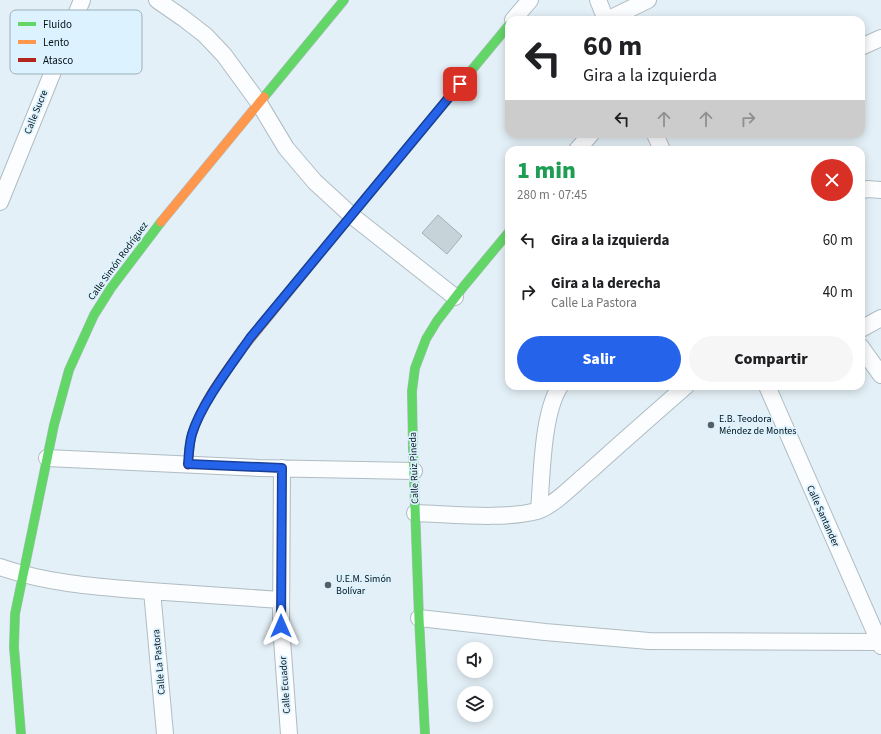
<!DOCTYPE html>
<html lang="es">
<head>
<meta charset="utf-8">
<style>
	body { margin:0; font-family:"Source Sans 3",sans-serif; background:#f6f6f6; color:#202124; height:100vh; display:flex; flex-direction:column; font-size:15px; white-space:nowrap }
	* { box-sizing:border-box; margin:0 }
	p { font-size:13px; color:#757577 }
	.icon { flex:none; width:22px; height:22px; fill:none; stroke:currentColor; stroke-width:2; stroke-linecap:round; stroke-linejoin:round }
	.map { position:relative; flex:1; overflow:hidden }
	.details { position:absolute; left:505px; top:146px; width:360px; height:244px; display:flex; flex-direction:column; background:#fff; border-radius:12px; box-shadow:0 2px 10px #0003 }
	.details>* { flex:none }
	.top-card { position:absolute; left:505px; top:16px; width:360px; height:122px; border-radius:12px; box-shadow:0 2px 10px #0003; background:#fff; color:#202124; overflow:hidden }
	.tools { position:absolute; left:457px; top:642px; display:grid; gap:8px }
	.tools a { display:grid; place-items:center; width:36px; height:36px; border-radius:50%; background:#fff; box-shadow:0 2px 10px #0003; font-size:20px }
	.pin { position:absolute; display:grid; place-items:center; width:34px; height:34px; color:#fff; margin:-17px; border-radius:8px; box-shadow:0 2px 6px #0006 }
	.me { position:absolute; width:44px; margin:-22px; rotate:0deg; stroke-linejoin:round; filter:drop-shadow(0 0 3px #0008) }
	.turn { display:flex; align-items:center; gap:14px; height:84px; padding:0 12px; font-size:18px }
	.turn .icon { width:52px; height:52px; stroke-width:2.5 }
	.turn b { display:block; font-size:28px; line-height:34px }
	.lanes { display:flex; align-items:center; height:38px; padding:0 12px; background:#0003; justify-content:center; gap:20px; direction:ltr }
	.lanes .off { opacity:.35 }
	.round { display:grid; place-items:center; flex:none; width:42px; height:42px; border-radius:21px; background:#f6f6f6 }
	.head { display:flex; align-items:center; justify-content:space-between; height:68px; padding:0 12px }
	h1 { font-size:24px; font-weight:800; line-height:30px; color:#1e9e55 }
	.cta { display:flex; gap:8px; margin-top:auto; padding:8px 12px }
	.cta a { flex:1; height:46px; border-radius:24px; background:#2563eb; color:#fff; font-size:16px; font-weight:800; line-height:46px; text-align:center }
	.cta a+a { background:#f6f6f6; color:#202124 }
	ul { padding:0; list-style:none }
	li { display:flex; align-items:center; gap:12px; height:52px; padding:0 12px }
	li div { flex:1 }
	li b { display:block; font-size:15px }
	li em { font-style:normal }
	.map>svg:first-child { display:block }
</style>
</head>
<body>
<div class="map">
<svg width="881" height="734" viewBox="0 0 881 734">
	<rect width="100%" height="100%" fill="#e4f0f7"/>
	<path fill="#c6d3d9" stroke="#a4b0b7" d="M438,215l24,21 -15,18 -25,-21z"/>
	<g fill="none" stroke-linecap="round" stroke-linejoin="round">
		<defs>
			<path id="street" d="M157,0l26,18 22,17 19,20 35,48 27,45 29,34 36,33 104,82
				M598,0l8,20
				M513,20l17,-20
				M607,20l41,-20
				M861,47l20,-9
				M655,134l7,16
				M577,150l14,-16
				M861,191l6,-2 14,1
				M0,202l82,-202
				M861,329l20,-11
				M861,347l20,28
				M767,386l114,260
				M47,458l212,10 155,3
				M282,468l-1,158 8,108
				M539,510c3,-34 3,-96 21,-124
				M415,513c36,1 88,7 122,-2 17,-5 39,-29 53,-40 32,-29 64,-57 96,-85
				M0,567c49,17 99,20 150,24 44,3 88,6 131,9
				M152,591l13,143
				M419,618l126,14 104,9 230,1"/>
			<path id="fast" d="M264,97l80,-97
				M331,240l178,-215
				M21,734l-7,-87 1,-33 39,-189 15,-55 25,-55 17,-27 50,-66
				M425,734l-6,-116 -6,-168 -1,-59 3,-23 11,-29 11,-18 27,-35 45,-54"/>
			<path id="slow" d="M161,222l103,-125
				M242,349l89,-109"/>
			<path id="jam" d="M188,465c1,-10 1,-21 4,-31 10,-31 31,-58 50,-85"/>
		</defs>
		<use href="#street" stroke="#b0bcc3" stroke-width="18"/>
		<use href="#fast" stroke="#b0bcc3" stroke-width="10"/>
		<use href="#slow" stroke="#b0bcc3" stroke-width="10"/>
		<use href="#jam" stroke="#b0bcc3" stroke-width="10"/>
		<use href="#street" stroke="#fbfdfe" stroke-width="16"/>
		<use href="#fast" stroke="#63d668" stroke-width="9"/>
		<use href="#slow" stroke="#ff974d" stroke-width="9"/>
		<use href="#jam" stroke="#b3261e" stroke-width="9"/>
	</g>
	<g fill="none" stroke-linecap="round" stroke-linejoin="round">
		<defs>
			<path id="route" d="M281,626l1,-158 -94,-4c1,-10 1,-20 4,-30 9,-30 40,-70 58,-96l210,-254"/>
		</defs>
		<use href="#route" stroke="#184099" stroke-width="10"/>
		<use href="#route" stroke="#2563eb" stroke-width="7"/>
	</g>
	<g fill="#536067" stroke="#dcf3ff" stroke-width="1.5">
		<circle cx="711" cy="425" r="4"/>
		<circle cx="328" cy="585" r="4"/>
	</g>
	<g text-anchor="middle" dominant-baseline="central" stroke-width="3.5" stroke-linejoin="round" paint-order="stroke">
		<g font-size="10" fill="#051219" stroke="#dcf3ff">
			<text transform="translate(36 112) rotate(-68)">Calle Sucre</text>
			<text transform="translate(118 261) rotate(-54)">Calle Simón Rodríguez</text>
			<text transform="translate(414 468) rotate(-92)">Calle Ruiz Pineda</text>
			<text transform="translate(823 516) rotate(66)">Calle Santander</text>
			<text transform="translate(159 662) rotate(-95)">Calle La Pastora</text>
			<text transform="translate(285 685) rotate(-94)">Calle Ecuador</text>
		</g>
		<g font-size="10" fill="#051219" stroke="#dcf3ff" text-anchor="start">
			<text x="719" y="419">E.B. Teodora<tspan x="719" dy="12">Méndez de Montes</tspan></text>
			<text x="336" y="579">U.E.M. Simón<tspan x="336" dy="12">Bolívar</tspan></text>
		</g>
	</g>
	<rect x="10" y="10" width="132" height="64" rx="6" fill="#dcf3ff" stroke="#9cb0ba" stroke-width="1"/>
	<rect x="18" y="22" width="18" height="4" fill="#63d668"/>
	<rect x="18" y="40" width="18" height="4" fill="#ff974d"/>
	<rect x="18" y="58" width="18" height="4" fill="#b3261e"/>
	<g font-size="11" fill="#051219">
		<text x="43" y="28">Fluido</text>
		<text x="43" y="46">Lento</text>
		<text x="43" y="64">Atasco</text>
	</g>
</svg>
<div class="tools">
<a><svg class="icon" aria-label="sound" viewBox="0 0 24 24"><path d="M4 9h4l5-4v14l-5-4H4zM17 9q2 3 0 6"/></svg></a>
<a><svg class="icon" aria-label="layers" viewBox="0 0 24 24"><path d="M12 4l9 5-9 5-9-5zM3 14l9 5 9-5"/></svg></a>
</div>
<div class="pin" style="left:460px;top:84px;background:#d93025"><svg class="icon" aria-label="arrive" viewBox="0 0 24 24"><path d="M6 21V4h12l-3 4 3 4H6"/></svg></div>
<svg class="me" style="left:281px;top:626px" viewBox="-20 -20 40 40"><path d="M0-17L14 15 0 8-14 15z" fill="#2563eb" stroke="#fff" stroke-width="4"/></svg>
<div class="top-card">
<div class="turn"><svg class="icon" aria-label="left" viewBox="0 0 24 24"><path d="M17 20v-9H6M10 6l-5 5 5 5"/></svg><div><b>60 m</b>Gira a la izquierda</div></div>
<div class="lanes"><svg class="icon" aria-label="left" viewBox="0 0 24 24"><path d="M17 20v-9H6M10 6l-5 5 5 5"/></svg><svg class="icon off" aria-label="ahead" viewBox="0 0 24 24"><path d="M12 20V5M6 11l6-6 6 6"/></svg><svg class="icon off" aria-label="ahead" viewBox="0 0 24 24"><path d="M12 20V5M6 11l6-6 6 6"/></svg><svg class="icon off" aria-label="right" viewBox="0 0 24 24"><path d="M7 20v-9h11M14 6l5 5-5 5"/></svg></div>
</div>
<section class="details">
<div class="head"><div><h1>1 min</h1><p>280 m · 07:45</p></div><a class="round" style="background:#d93025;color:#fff"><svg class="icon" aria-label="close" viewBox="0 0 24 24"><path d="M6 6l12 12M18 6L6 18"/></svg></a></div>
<ul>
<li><svg class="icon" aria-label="left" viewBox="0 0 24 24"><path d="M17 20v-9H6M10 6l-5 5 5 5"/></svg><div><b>Gira a la izquierda</b></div><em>60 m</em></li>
<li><svg class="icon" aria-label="right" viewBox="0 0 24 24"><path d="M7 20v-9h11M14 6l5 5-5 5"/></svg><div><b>Gira a la derecha</b><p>Calle La Pastora</p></div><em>40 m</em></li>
</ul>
<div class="cta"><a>Salir</a><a>Compartir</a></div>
</section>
</div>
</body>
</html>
